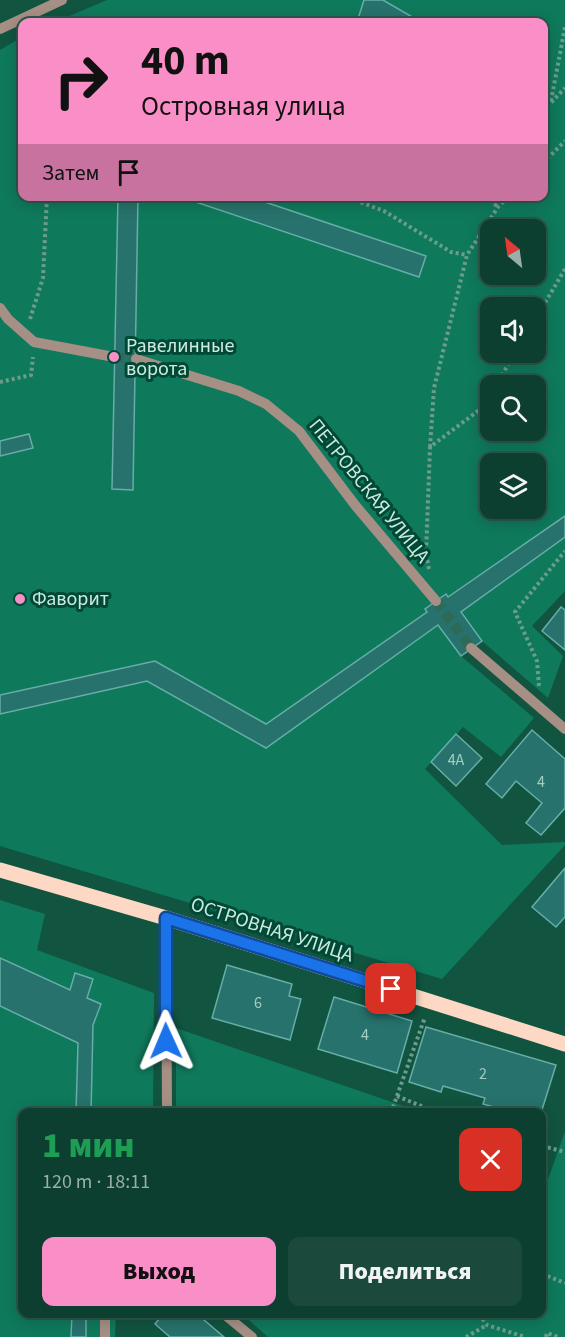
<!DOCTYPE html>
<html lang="ru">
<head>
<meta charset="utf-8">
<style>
	body { margin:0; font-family:"Source Sans 3",sans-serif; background:#1b4a3c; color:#f1f3f6; height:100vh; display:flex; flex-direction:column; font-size:22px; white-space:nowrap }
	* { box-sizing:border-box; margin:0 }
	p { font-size:20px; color:#9aafab }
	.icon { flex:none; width:33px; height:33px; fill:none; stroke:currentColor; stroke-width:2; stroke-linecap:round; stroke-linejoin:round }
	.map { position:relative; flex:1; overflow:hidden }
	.drawer { position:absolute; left:18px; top:1108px; width:528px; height:210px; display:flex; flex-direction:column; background:#0d3f30; border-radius:12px; box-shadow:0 3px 15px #0003,0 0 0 2px #2d584c }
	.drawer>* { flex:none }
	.top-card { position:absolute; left:18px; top:18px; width:530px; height:183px; border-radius:12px; box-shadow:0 3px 15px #0003,0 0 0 2px #2d584c; background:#fa8fc7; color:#111; overflow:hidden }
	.needle { width:39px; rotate:331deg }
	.buttons { position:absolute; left:480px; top:219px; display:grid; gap:12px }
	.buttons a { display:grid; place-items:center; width:66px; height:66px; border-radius:12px; background:#0d3f30; box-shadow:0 3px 15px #0003,0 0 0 2px #2d584c; font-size:30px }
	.pin { position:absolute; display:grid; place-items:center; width:51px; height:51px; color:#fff; margin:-26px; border-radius:12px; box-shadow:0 3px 9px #0006 }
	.me { position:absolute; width:66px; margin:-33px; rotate:359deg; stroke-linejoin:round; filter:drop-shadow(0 0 4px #0008) }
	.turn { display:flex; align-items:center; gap:21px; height:126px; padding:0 24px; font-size:27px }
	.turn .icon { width:78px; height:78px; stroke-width:2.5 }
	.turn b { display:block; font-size:42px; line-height:51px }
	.then { display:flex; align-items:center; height:57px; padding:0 24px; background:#0003; gap:12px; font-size:22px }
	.round { display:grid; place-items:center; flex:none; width:63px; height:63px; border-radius:12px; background:#1b4a3c }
	.overview { display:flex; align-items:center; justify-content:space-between; height:102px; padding:0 24px }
	h1 { font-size:36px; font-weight:800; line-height:45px; color:#1e9e55 }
	.button { display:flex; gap:12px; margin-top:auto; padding:12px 24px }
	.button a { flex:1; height:69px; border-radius:12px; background:#fa8fc7; color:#111; font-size:24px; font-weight:800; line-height:69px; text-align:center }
	.button a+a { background:#1b4a3c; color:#f1f3f6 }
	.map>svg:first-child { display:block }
</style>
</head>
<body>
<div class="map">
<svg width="565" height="1337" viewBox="0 0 565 1337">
	<rect width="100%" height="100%" fill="#115440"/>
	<path fill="#0f795c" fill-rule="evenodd" d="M107,0h458v516l-117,81 -2,-3 -21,14 2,4 -161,112 -111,-63 -155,34v-645l22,-13v159h521v-174h-488zM490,230h46v44h-46zM490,308h46v44h-46zM490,386h46v44h-46zM490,464h46v44h-46z
		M565,537v54l-33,35 31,30 -15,42 -66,-57 -21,-29z
		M438,625l23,31 73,62 -33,39 -38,-30 -38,42 77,76 63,-3v3l-123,134 -442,-133v-132l147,-33 119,67z
		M0,900l45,14 -8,36 117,43 -1,120h-131v201h94l-1,23h-115z
		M176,1028l245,84 1,1h-246z
		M565,1131v206h-297l-26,-23h300v-123h2z"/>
	<path fill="#27726c" stroke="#66aea7" stroke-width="1.5" d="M364,0h19l38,22h-64z
		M118,196h20l-5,294 -21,-1z
		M178,196h69l179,60 -7,21z
		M29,434l4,14 -33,8v-15z
		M565,516v21l-104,75 21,29 -21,15 -23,-31 -172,123 -119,-67 -147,33v-19l155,-34 111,63 161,-112 -2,-3 21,-15 2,3z
		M561,607l4,3v40l-23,-19z
		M532,730l33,29v49l-24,27 -15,-12 16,-20 -26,-22 -14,17 -16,-14z
		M456,734l26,24 -26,28 -25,-24z
		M565,868v49l-9,10 -24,-20z
		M0,958l70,32 5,-17 18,6 -6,19 14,6 -8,21 -2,88h-15l2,-70 -78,-37z
		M227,965l65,19 -3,12 12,3 -11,41 -78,-22z
		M334,997l78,24 -15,52 -79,-24z
		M426,1027l130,38 -15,48h-26l-32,-9 2,-6 -42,-12 -2,6 -32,-10z
		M72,1314h14v23h-15z
		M163,1314h34l27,23h-54l-15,-13z"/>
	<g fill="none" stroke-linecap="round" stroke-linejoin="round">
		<path stroke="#2d6b58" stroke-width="10" stroke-dasharray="10 5" stroke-linecap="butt" d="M114,357l22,2
			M436,601l35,47"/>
		<path stroke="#6b9d8c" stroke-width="4" stroke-dasharray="3 3" stroke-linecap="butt" d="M551,101l14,-74
			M543,111l22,-23
			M543,163l22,-22
			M344,196l40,15 67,41 16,3
			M485,196l13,11
			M536,318l29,-49
			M30,319l13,-41 4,-82
			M0,382l31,-7 2,-18
			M496,386l19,-34
			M430,447l4,-59 33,-133 31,-48 11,-11
			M429,569l-3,-15 4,-107 52,-39 8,-14
			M539,686l-2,-25 -22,-49 50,-61
			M397,1096l28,-79
			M391,1113l6,-17 41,17
			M542,1146l23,6
			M542,1274l23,9
			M479,1314l8,11 38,12
			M466,1337l21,-12
			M546,1337l1,-4 11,4"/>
		<path stroke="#a68f84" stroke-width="10" d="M0,29l62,-29
			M0,308l8,11 26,23 80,15
			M136,359l103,32 27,13 33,27 56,74 81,96
			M471,648l94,81
			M166,918l1,195
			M224,1314l28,23
			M105,1337v-23"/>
		<path stroke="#fdd8c4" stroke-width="15" d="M0,870l166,48 399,126"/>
	</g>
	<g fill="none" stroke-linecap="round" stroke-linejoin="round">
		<defs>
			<path id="route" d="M166,1041v-123l225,71"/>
		</defs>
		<use href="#route" stroke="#114b97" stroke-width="15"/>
		<use href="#route" stroke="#1a73e8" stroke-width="10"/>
	</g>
	<g fill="#fa8fc7" stroke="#004936" stroke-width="2">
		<circle cx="114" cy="357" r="6"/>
		<circle cx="20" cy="599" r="6"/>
	</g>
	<g text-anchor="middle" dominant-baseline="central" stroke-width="6" stroke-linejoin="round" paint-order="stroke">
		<g font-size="16" fill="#a3cdc2">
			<text x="456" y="760">4А</text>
			<text x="541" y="782">4</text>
			<text x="258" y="1003">6</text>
			<text x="365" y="1035">4</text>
			<text x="483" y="1074">2</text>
		</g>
		<g font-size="20" fill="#ccebde" stroke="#004936" text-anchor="start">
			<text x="126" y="346">Равелинные<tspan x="126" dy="23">ворота</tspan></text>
			<text x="32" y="599">Фаворит</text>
		</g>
		<g font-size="20" fill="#ccebde" stroke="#004936">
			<text transform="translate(369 491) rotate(51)">ПЕТРОВСКАЯ УЛИЦА</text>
			<text transform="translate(272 930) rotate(18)">ОСТРОВНАЯ УЛИЦА</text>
		</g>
	</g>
</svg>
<div class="buttons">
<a><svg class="needle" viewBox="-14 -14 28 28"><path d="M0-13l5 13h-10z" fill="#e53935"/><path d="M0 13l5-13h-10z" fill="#9aafab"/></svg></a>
<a><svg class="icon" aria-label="sound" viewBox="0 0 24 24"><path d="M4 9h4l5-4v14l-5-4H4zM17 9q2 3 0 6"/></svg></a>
<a><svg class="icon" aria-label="search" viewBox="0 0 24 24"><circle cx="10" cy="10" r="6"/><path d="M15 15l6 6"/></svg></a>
<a><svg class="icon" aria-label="layers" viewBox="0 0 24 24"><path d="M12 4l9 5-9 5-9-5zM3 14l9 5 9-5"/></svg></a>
</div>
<div class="pin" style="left:391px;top:989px;background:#d93025"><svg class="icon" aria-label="arrive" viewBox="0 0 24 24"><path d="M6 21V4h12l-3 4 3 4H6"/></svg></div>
<svg class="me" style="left:166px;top:1041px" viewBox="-20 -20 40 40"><path d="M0-17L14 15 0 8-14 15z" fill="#1a73e8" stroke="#fff" stroke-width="4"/></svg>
<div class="top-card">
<div class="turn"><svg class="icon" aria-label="right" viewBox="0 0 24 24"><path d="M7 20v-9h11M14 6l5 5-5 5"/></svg><div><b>40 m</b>Островная улица</div></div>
<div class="then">Затем<svg class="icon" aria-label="arrive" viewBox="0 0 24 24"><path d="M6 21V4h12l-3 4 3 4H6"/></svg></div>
</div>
<section class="drawer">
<div class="overview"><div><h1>1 мин</h1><p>120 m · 18:11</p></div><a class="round" style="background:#d93025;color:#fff"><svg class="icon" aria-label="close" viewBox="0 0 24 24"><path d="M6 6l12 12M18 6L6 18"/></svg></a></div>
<div class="button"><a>Выход</a><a>Поделиться</a></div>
</section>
</div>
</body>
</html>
